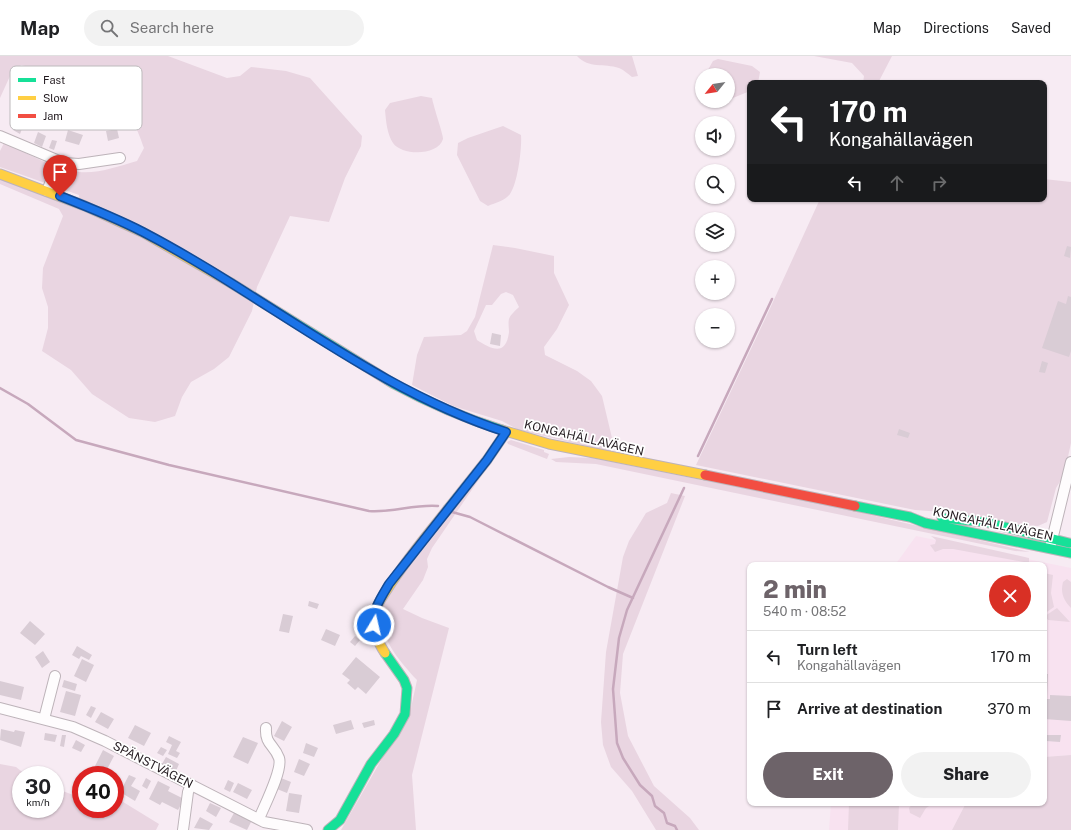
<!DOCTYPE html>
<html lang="en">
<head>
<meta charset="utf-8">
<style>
	body { margin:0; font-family:"Public Sans",sans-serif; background:#f2f2f2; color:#202124; height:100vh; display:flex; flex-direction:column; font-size:15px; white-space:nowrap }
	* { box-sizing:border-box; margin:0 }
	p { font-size:13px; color:#757577 }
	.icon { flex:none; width:22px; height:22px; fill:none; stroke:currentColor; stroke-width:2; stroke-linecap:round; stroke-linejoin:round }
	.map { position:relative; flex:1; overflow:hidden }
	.panel { position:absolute; left:747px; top:506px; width:300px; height:244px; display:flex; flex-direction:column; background:#fff; border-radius:8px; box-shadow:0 1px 3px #0004 }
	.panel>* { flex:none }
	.banner { position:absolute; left:747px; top:24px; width:300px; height:122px; border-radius:8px; box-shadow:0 1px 3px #0004; background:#202124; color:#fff; overflow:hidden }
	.needle { width:26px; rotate:240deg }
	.controls { position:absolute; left:695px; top:12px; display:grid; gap:8px }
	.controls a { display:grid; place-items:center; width:40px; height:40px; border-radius:50%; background:#fff; box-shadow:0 1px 3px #0004; font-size:20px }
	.speed { position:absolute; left:12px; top:710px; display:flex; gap:8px; font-size:20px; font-weight:700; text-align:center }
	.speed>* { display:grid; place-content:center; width:52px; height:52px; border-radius:50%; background:#fff; box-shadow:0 1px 3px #0004; line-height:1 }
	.speed small { font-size:10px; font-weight:400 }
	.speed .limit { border:6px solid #d22; background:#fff; color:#111 }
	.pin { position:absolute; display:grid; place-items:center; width:34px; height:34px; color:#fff; margin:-41px -17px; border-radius:50% 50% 50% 0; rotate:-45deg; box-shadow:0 0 4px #0007 }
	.pin .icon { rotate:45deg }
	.me { position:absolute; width:44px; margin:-22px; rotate:9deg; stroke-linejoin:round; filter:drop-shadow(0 0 3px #0008) }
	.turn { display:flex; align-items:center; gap:14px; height:84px; padding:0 16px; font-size:18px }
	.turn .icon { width:52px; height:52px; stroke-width:2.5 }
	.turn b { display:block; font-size:28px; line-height:34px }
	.lanes { display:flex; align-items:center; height:38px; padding:0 16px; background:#0003; justify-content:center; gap:20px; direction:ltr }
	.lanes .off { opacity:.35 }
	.round { display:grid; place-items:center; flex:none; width:42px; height:42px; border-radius:21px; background:#f2f2f2 }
	.overview { display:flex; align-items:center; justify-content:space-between; height:68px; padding:0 16px }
	h1 { font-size:24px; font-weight:800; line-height:30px; color:#6d6369 }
	.cta { display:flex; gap:8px; margin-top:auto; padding:8px 16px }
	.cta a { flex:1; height:46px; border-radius:24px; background:#6d6369; color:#fff; font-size:16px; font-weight:800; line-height:46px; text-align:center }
	.cta a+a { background:#f2f2f2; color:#202124 }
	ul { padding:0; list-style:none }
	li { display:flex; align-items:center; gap:12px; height:52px; padding:0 16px; border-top:1px solid #e0e0e0 }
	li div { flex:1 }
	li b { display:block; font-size:15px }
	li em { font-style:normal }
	header { display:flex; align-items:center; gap:24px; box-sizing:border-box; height:56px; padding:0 20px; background:#fff; border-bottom:1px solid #e0e0e0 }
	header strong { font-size:19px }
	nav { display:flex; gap:22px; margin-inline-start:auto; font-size:14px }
	.search { width:280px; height:36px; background:#f2f2f2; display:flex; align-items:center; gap:10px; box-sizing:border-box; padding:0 14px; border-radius:22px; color:#757577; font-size:15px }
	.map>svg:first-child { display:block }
</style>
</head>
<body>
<header>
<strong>Map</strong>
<div class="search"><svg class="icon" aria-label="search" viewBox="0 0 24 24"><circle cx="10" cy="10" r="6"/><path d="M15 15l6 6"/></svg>Search here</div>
<nav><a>Map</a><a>Directions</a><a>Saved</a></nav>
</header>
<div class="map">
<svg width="1071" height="774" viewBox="0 0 1071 774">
	<rect width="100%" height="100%" fill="#f7ebf3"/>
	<path fill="#f8e2f0" d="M916,480l155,32v187l-27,2v-192h-149z
		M831,747h135l-14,27h-123z"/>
	<path fill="#e9d5e1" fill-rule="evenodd" d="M0,0h168l59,22 13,-2 11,-9 35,4 24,7 52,58 -1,10 -16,32 -16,44 -39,-6 -33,71 -5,24 -23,46 -15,12 -23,13 -9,15 -7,19 -20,6 -26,-4 -37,-24 -21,-24 -29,-19 6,-23v-21l-6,-19 1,-20 20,-52 -4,-7 -59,-25v-5l78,30 1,-14 -79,-28v-16l4,-8c24,10 49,26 75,29 19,2 40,-6 58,-11l7,-13c-5,-13 -9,-30 -24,-35 -6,-2 -24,1 -31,2 -8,-6 -16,-11 -23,-17 -20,-18 -13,-27 -45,-33l-11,11 -10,22z
		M577,0h55l6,20 -6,1c-4,-3 -8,-7 -13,-9 -15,-5 -30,1 -42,-12z
		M814,0h78l-14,27h-15l1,-7 -12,-13z
		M718,3l34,7 8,6 -2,11h-8v8l-22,9v-25h-23l8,-14z
		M421,40l11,2c1,7 12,39 11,41 -5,17 -41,17 -50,4 -6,-9 -7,-22 -8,-33l5,-7z
		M503,70l18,9c1,12 -3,48 -11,59 -4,6 -15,9 -22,12l-8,-5 -23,-46 1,-12 10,-5z
		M1044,123l27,3v261l-7,32 -8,13 -9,34 -9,4 -16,-1 -65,-12 -42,-3 -219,-45 71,-150 53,-116h224z
		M493,189l22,3 39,8v17l15,32 -12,24 -13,18 1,8 32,16 14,10 11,15 10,42 -1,14 -92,-22 -17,-9 -49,-15 -41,-21 5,-30 7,-18 37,-2 6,-4 8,-14zM506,236l7,3 6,12c-3,3 -9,8 -10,12 -1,4 0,9 0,13 -3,25 -18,17 -32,8l-3,-9 12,-26h6l9,-11z
		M511,384l33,10v2l5,2 -2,5 -39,-15 -1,-2z
		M569,401l23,1 240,48 198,46 -15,-1 -419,-87 -40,-2 -5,-3z
		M482,419l-50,73 -5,11 1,8 -5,13 -20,29 19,9 27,10 -37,147 4,55h-75l70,-122 6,-28c-19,-21 -41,-45 -34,-75 1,-7 7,-14 10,-19z
		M671,437l14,3 -62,158 -3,39 8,43 26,50 36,32 9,12h-43l-24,-39 -21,-24 -8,-22 -2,-23 5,-70 17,-95 6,-16 17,-28 21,-10z
		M931,480l98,22v5l-76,-14h-10l-8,3 -5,-7 5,-1 1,-4z
		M1044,517l9,2 -2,18 3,14 -10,7z
		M1067,523l4,3v26c-7,-7 -11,-15 -8,-26z
		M1057,552l13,14 -22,-2 -3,-4z
		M1071,699v75h-119l14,-27h78v-46z
		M0,708l16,3 10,8h-5v34h34v-21l26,10v11h34v-12l44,27 -3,6h-156z
		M849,747h50l-1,27h-50z
		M913,747h21l-8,5 -6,10 -10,-5 -1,-5z"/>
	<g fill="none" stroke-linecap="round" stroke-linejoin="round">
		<path stroke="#c7a8bc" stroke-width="2.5" d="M0,332l28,16 48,36 93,25 200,46c23,2 45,-7 69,-5
			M698,400l74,-157
			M452,456l18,5 138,70 25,11
			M677,774l-2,-4 -8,-3 -3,-10 -9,-7 -3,-10 -12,-11 -17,-27 -6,-15 -4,-54 6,-51 8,-28 57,-122"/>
	</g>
	<path fill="#d9ccd5" d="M15,53l7,3 -3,7 12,5 -2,5 -6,-3 -3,8 -7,-4 3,-6 -6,-3z
		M117,73l2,9 -11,3 -2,-10z
		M68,74l15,5 -4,10 -14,-4z
		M38,76l8,4 -4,11 -8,-4z
		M52,84l5,1 -3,9 -5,-2z
		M1067,190l4,1 -1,11 -6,-2z
		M1068,240l3,1v54l-2,6 -27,-9 16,-47 8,3z
		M492,277l9,2 -1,11 -10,-2z
		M1042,305l6,2 -3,10 -6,-1z
		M899,373l11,4 -2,5 -11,-3z
		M309,545l10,3 -2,5 -9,-3z
		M283,558l10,2 -4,17 -10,-2z
		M30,565l15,13 -10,11 -15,-12z
		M326,573l14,6 -5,11 -14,-6z
		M355,580l5,4 -5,6 -5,-4z
		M77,590l15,9 -3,5 -8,-4 -2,3 -7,-4z
		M43,595l7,11 -8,6 -7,-11z
		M356,601l24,20 -14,17 -8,-7 -3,3 -8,-7 3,-3 -8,-6z
		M82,603l12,6 -8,17 -12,-6z
		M1044,618h4l-1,25h3v-4l21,1v25l-27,-2z
		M64,624l13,4 -2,7 -13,-4z
		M0,625l24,6 -3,13 -21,-5z
		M66,635l15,4 -6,21 -15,-4z
		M91,650l5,2 -5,10 -5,-3z
		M101,656l13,7 -6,10 -13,-7z
		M351,664l3,9 -18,5 -3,-9z
		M374,664l1,5 -11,3 -2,-5z
		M282,665l10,6 -8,14 -10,-5z
		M135,669l16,8 -7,13 -16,-8z
		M1,673l13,3 1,-2 10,2 -4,15 -21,-7z
		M45,677l12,2 -2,7 -11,-2z
		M62,679h4l-2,12 -4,-1z
		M1046,679h15l-1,7 -14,-1z
		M169,680l12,6 -5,9 4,2 -3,5 -9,-4 4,-9 -6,-3z
		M243,681l15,6 -10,21 -15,-7z
		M76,684l9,5 -4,7 -9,-4z
		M306,687l12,5 -4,9 -11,-4z
		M161,691l6,3 -4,6 -6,-3z
		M103,694l11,6 -10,19 -11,-5z
		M166,701l13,7 -3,7 -14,-7z
		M299,703l11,5 -6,12 -10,-4z
		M129,719l7,3 -5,8 9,5 -5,10 -15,-9z
		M146,722l5,3 -4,8 -5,-3z
		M281,722l10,4 -4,11 -10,-4z
		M228,724l6,3 -4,9 -6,-3z
		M158,725l12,6 -2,4 16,8 -6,11 -16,-8 -2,3 -11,-6z
		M238,727l14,7 -5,9 -14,-7z
		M289,737l13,2 -3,18 -13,-2z
		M210,747l11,5 -5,9 -10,-6z
		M234,757l17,9 -4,8 -18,-8z
		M200,761l13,7 -4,6 -15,-2z"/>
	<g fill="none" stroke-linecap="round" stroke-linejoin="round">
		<defs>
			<path id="street" d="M0,80l64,27 15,1 41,-6
				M47,135l12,-30
				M1051,488l20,-82
				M0,652l73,19 32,14 159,81 43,8
				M44,663l11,-43
				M259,763c5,-13 24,-49 20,-61 -5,-14 -14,-13 -13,-30
				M183,774l5,-38 3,-8"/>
			<path id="fast" d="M231,227l163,101c35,19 70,34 108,46
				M855,450l55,11 15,6 146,30
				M448,453l39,-49 19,-28
				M942,462l43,4 84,21
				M328,774l12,-10 31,-56 23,-30 11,-20 2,-26 -3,-8 -19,-27"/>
			<path id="slow" d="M0,118l85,32 59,27 87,50
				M502,374l47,14 156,31
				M385,597c-7,-10 -13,-26 -11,-38 2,-10 9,-19 14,-27 18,-28 39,-53 60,-79"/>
			<path id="jam" d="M705,419l150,31"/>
		</defs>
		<use href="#street" stroke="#bdb3b9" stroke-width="12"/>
		<use href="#fast" stroke="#bdb3b9" stroke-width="11"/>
		<use href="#slow" stroke="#bdb3b9" stroke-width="11"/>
		<use href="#jam" stroke="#bdb3b9" stroke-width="11"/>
		<use href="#street" stroke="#fefcfd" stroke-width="10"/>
		<use href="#fast" stroke="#16e098" stroke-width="9"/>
		<use href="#slow" stroke="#ffcf43" stroke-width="9"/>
		<use href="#jam" stroke="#f24e42" stroke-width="9"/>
	</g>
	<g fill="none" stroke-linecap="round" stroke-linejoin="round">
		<defs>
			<path id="route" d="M60,140c28,11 56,22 83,36 123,64 230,157 363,200l-19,28 -98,124c-7,12 -17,26 -15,41"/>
		</defs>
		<use href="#route" stroke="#114b97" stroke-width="10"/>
		<use href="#route" stroke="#1a73e8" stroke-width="7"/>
	</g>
	<g text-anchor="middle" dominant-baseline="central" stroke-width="3.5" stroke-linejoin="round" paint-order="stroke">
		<g font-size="12" fill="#221a1f" stroke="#fff">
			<text transform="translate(584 382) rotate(13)">KONGAHÄLLAVÄGEN</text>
			<text transform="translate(993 468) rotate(12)">KONGAHÄLLAVÄGEN</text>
			<text transform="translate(153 709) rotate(27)">SPÄNSTVÄGEN</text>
		</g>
	</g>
	<rect x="10" y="10" width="132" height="64" rx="6" fill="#fff" stroke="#bdbabc" stroke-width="1"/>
	<rect x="18" y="22" width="18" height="4" fill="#16e098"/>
	<rect x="18" y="40" width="18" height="4" fill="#ffcf43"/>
	<rect x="18" y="58" width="18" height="4" fill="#f24e42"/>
	<g font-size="11" fill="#221a1f">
		<text x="43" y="28">Fast</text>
		<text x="43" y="46">Slow</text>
		<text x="43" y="64">Jam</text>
	</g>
</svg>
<div class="controls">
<a><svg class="needle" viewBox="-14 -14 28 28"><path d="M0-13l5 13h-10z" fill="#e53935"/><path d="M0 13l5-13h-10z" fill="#757577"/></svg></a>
<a><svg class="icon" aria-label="sound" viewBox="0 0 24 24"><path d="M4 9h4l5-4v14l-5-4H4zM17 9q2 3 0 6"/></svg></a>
<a><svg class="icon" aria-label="search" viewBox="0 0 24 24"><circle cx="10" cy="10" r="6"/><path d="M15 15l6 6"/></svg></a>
<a><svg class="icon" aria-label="layers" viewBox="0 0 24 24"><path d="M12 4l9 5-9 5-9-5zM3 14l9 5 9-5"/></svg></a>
<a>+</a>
<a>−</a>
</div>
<div class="speed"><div>30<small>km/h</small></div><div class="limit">40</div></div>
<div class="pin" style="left:60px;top:140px;background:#d93025"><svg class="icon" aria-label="arrive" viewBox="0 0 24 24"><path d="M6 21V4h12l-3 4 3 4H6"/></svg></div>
<svg class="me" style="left:374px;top:569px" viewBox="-20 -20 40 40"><circle r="17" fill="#1a73e8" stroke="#fff" stroke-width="3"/><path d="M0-11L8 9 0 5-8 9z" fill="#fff"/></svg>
<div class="banner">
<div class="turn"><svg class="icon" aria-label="left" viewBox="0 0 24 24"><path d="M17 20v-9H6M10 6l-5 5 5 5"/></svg><div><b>170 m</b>Kongahällavägen</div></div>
<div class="lanes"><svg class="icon" aria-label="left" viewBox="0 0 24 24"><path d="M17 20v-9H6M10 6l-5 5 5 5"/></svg><svg class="icon off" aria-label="ahead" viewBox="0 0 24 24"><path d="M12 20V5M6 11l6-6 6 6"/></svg><svg class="icon off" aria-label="right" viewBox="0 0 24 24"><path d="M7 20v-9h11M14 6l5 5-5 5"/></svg></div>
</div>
<section class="panel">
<div class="overview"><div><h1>2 min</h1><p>540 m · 08:52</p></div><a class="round" style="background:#d93025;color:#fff"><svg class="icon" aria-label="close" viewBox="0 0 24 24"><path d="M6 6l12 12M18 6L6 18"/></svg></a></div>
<ul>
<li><svg class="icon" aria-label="left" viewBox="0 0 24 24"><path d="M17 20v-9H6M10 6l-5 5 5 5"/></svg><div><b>Turn left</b><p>Kongahällavägen</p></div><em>170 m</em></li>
<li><svg class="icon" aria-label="arrive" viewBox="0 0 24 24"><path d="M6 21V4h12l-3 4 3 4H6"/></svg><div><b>Arrive at destination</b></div><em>370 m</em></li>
</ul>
<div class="cta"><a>Exit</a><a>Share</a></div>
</section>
</div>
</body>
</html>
